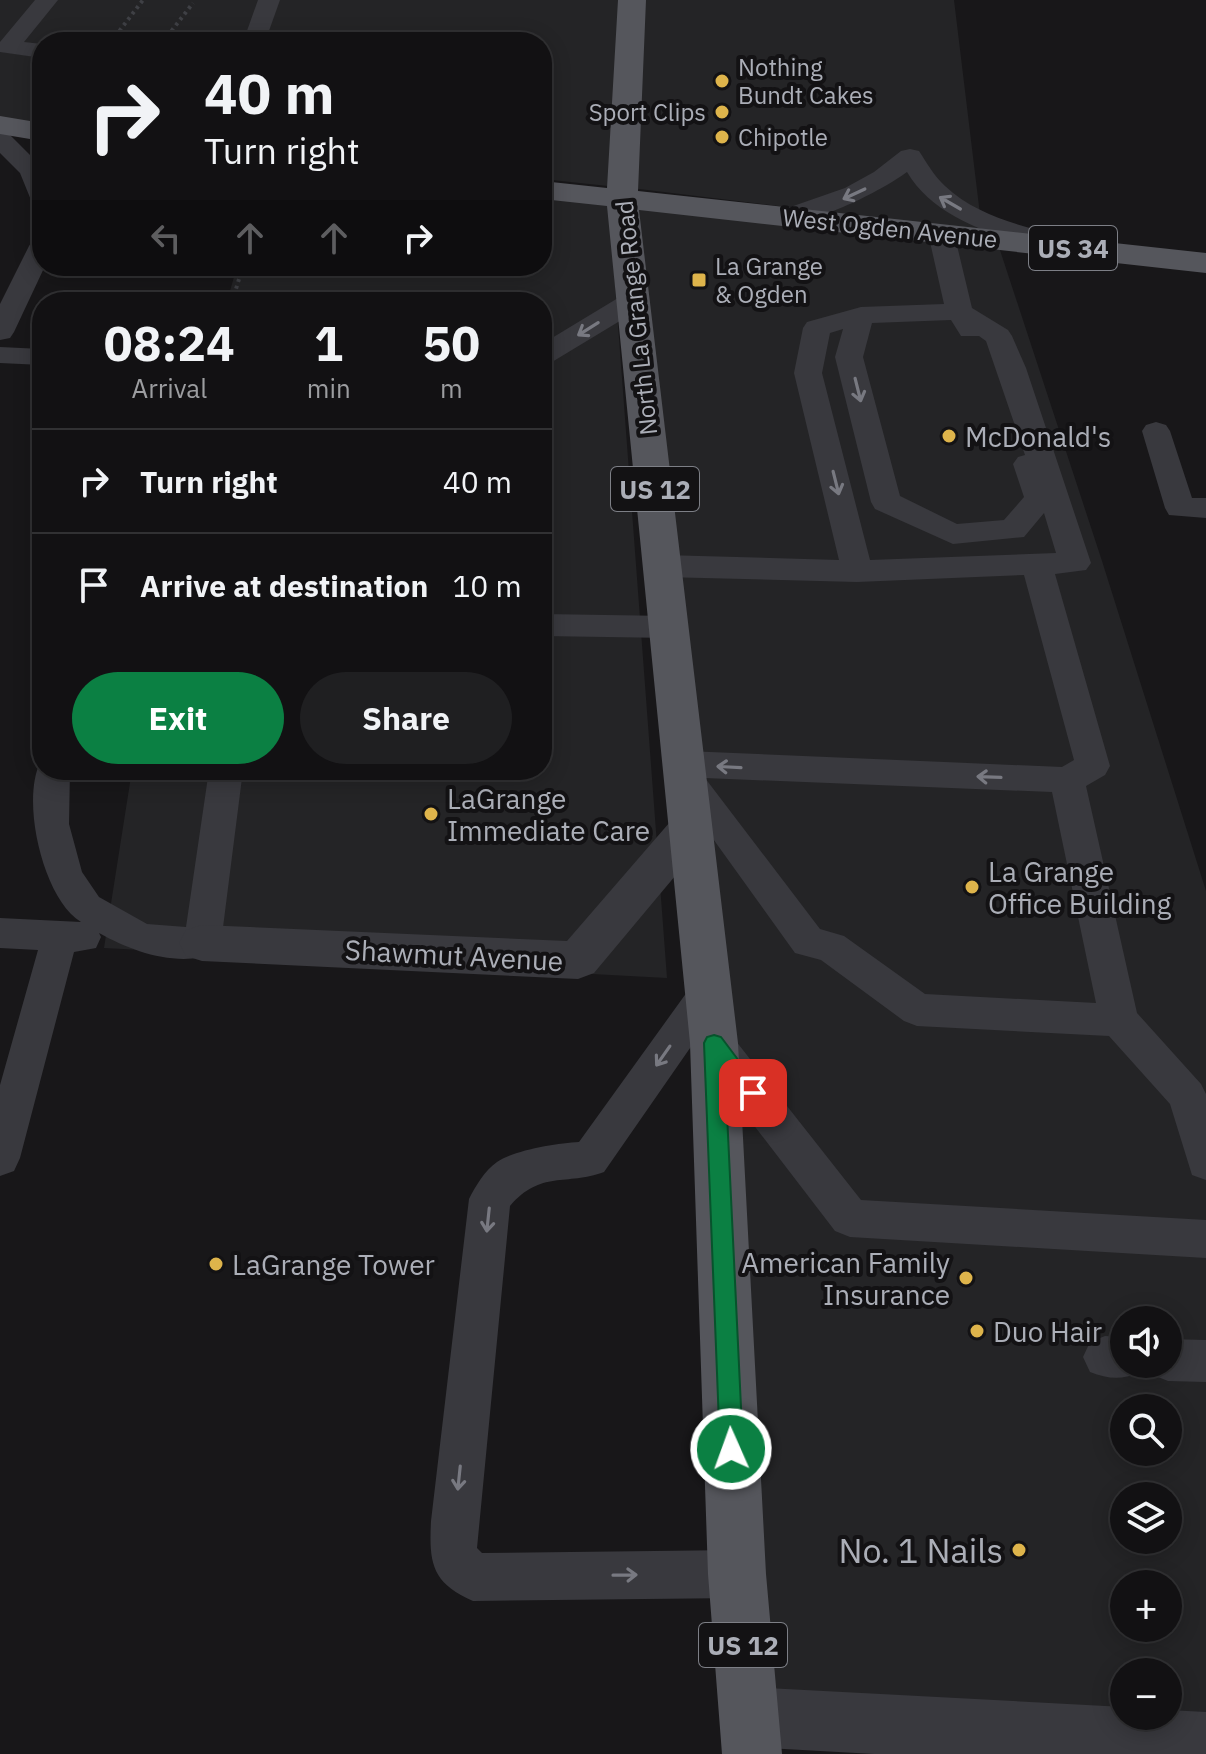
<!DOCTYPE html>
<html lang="en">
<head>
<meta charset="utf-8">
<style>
	body { margin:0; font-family:"IBM Plex Sans",sans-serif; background:#1f1f21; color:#f1f3f6; height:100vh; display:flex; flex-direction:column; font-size:30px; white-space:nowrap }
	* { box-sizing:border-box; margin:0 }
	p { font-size:26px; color:#9c9da0 }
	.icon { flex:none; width:44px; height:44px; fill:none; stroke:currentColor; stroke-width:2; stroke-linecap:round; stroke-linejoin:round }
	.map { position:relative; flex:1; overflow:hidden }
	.drawer { position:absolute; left:32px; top:292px; width:520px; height:488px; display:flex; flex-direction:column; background:#121113; border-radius:32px; box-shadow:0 4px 20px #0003,0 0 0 2px #313133 }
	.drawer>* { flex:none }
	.hud { position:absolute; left:32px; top:32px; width:520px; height:244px; border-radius:32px; box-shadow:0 4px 20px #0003,0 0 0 2px #313133; background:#121113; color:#f1f3f6; overflow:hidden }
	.fabs { position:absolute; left:1110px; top:1306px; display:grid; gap:16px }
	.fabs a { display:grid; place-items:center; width:72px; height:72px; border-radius:50%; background:#121113; box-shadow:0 4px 20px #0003,0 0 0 2px #313133; font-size:40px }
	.pin { position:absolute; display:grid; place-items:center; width:68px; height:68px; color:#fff; margin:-34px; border-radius:16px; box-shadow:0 4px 12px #0006 }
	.me { position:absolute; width:88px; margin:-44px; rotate:358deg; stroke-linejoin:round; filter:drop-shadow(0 0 6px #0008) }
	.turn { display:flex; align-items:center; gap:28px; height:168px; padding:0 40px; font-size:36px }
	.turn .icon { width:104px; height:104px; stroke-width:2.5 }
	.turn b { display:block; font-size:56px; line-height:68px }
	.lanes { display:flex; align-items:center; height:76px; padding:0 40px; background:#0003; justify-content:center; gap:40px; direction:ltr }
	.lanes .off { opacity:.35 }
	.eta { display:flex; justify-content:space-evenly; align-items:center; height:136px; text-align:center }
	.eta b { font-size:48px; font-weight:700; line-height:56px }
	.action { display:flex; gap:16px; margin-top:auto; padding:16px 40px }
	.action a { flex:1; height:92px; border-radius:48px; background:#0b8043; color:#fff; font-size:32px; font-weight:700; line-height:92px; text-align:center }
	.action a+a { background:#1f1f21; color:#f1f3f6 }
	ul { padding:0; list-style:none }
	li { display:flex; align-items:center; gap:24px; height:104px; padding:0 40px; border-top:2px solid #313133 }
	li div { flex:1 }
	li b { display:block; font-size:30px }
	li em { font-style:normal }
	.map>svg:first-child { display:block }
</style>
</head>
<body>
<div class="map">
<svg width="1206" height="1754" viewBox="0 0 1206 1754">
	<rect width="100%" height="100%" fill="#181719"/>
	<path fill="#242426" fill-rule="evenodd" d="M0,0h625l-17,186 -66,-7v-137h-500v82l-42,-6z
		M644,0h310l28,231 -351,-43z
		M542,198l67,7 58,773 -563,-30 28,-178h410v-468h-315l10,-36h305z
		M636,205l362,39 104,317 104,330v831l-432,-28zM1124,1320h44v44h-44zM1124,1408h44v44h-44zM1124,1496h44v44h-44zM1124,1584h44v44h-44zM1124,1672h44v44h-44z"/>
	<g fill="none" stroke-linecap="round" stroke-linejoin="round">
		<path stroke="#3f4045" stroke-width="4" stroke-dasharray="3 4" stroke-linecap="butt" d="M111,42l32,-42
			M163,42l30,-39
			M433,266l27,1
			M232,302l11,-36"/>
		<path fill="#39393e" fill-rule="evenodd" d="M35,0h23l-34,42 18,2v14l-42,-6v-10z
			M258,0h22l-15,42h-22z
			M0,132l9,2 33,33v41l-9,-3 -13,-32 -20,-20z
			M910,149l9,2c8,12 15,25 26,35 36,34 90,43 135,55l4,6 -4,6 -9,2c-56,-14 -132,-29 -164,-83 -24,18 -99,57 -128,49l-4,-5 4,-5 66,-23 29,-16 27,-21z
			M941,225l9,3 4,5 18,75 36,22 4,6 14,32 65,195 -5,7 -31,4 55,192 -5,9 -19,11 51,227 64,71 5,10v86l-14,-5 -22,-71 -61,-68 -192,-10 -13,-5 -83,-61 -26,-7 -125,-174 3,-7 -4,-8 5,-9 12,-4 376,16 12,-7 -50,-185 -167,7 -194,-5 -11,-4 -5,-7 5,-7 11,-4 176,5 -45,-187 9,-45 4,-6 54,-15 83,-3 -16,-71 4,-5zM951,320l10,16h18l7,5 39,114 -7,2 -5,7 11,33 -20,23 -47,4 -57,-28 -37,-139 9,-34zM843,329l-8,28 36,145 4,7 78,35 71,-7 20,-24 12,40 -186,7 -48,-187 8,-40zM705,778l347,14 44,211 -171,-9 -81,-58 -24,-7z
			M42,238v28h3l-31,66 -4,6 -10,2v-36l29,-58 4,-6z
			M633,293l10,2 3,6 -3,6 -91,55 -10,2v-20l81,-49z
			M0,347l42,2v16l-42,-2z
			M1156,422l10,3 4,6 22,67h14v20l-37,-3 -4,-7 -23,-77 4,-6z
			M542,614l128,2 11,3 5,8 -5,8 -11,3 -128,-2z
			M41,761l1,9h28l-1,54 13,48 17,25 48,27 39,3 23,-157h34l-22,173 -6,11c-39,13 -82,-2 -116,-21l2,4 -5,11 -22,4 -54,206 -6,13 -14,5v-91l38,-135 -38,-2v-30l81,4c-38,-23 -61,-123 -40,-161z
			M708,976l13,5 6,11 -25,39 12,-4 14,4 133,169 345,20v38l-356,-21 -15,-6 -135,-176 -5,-12 2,-5 -93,134c-38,14 -63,-2 -94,34l-33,342 5,5 255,-3 17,7 7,17 -7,17 -17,7 -264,3c-42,-18 -44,-39 -42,-80l38,-322c6,-12 16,-29 28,-37 18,-12 60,-19 82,-20l116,-161z
			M1105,1336l19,1v27h19l-4,9c-18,7 -31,6 -49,-1l-7,-15 7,-15z
			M1168,1339l38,1v42l-38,-1 -15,-6 -5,-11h20z"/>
		<path fill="#39393e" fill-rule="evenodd" d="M691,810l15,5 7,12 -7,12 -112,134 -16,6 -376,-18 -16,-5 -7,-13 7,-13 16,-5 365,16 109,-126z
			M750,1687l374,20v9h44v-6l38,2v42h-332l-124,-7 -21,-9 -9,-21 9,-21z"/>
		<path fill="#55565c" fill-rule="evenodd" d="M618,0h28l-8,191 568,62v20l-567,-63 99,833 28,531 16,180h-60l-14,-180 -18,-531 -83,-837 -65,-7v-18l65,7z
			M0,116l42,7v18l-42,-7z"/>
	</g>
	<defs><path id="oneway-shaft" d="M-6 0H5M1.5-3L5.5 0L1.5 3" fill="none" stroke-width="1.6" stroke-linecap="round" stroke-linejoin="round" transform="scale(2)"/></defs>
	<g stroke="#787981">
		<use href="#oneway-shaft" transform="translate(854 194) rotate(155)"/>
		<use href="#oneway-shaft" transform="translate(950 203) rotate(-150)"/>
		<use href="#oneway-shaft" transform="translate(588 329) rotate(148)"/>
		<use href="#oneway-shaft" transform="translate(858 390) rotate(76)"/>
		<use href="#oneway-shaft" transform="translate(836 483) rotate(76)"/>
		<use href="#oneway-shaft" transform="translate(729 767) rotate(-177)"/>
		<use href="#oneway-shaft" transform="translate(989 777) rotate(-178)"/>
		<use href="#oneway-shaft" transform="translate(663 1056) rotate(125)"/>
		<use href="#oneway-shaft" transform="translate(488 1220) rotate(96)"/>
		<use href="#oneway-shaft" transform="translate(459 1478) rotate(96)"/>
		<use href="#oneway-shaft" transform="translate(625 1575) rotate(-1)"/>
	</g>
	<path fill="#0b8043" stroke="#07532c" stroke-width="2" d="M714,1035l7,2 42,56 -3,6c-17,6 -26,-15 -35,-27l18,377 -4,8 -8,3 -8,-3 -3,-8 -16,-406 3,-6z"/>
	<g fill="#deb44b" stroke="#131214" stroke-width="3">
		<circle cx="722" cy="81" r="8"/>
		<circle cx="722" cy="112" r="8"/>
		<circle cx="722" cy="137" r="8"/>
		<rect x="691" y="272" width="16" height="16" rx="4"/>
		<circle cx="949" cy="436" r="8"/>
		<circle cx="431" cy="814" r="8"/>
		<circle cx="972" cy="887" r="8"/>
		<circle cx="216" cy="1264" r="8"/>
		<circle cx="966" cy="1278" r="8"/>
		<circle cx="977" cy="1331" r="8"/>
		<circle cx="1019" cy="1550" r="8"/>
	</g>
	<g text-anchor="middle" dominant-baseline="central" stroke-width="8" stroke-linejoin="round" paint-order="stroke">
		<g font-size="24" fill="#abaeb7" stroke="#131214" text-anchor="start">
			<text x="738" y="67">Nothing<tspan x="738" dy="28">Bundt Cakes</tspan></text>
			<text x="706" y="112" text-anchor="end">Sport Clips</text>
			<text x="738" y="137">Chipotle</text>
			<text x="715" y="266">La Grange<tspan x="715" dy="28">&amp; Ogden</tspan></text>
		</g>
		<g font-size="24" fill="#abaeb7" stroke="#131214">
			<text transform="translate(890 228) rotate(6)">West Ogden Avenue</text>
			<text transform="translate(636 318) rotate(-96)">North La Grange Road</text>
		</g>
		<g fill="#131214" stroke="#7d7f86" stroke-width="2">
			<rect x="1029" y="226" width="88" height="44" rx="6"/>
			<rect x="611" y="467" width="88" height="44" rx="6"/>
			<rect x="699" y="1623" width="88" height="44" rx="6"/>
		</g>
		<g font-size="26" font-weight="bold" fill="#abaeb7">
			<text x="1073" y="248">US 34</text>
			<text x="655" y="489">US 12</text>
			<text x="743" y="1645">US 12</text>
		</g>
		<g font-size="28" fill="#abaeb7" stroke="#131214" text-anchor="start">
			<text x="965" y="436">McDonald's</text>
			<text x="447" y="798">LaGrange<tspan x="447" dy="32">Immediate Care</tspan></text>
			<text x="988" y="871">La Grange<tspan x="988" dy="32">Office Building</tspan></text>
			<text x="950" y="1262" text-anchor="end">American Family<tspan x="950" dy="32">Insurance</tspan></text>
			<text x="232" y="1264">LaGrange Tower</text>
			<text x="993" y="1331">Duo Hair</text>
		</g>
		<g font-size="28" fill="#abaeb7" stroke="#131214">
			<text transform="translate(454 955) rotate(3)">Shawmut Avenue</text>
		</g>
		<g font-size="34" fill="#abaeb7" stroke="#131214" text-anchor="end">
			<text x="1003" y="1550">No. 1 Nails</text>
		</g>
	</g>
</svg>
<div class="fabs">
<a><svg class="icon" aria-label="sound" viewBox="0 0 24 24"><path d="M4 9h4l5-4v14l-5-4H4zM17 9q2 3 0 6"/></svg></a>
<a><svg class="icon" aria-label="search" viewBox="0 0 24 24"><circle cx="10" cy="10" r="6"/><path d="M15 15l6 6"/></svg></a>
<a><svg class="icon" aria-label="layers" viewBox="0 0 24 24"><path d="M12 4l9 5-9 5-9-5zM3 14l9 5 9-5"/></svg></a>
<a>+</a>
<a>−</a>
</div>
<div class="pin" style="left:753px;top:1093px;background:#d93025"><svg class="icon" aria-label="arrive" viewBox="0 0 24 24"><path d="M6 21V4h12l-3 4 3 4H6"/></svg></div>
<svg class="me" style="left:731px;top:1449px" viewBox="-20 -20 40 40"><circle r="17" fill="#0b8043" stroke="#fff" stroke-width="3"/><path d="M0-11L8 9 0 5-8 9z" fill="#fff"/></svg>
<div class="hud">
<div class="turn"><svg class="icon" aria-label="right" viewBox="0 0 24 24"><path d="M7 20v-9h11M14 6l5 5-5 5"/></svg><div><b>40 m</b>Turn right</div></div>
<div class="lanes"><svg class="icon off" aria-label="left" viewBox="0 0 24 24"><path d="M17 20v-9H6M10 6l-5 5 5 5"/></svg><svg class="icon off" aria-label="ahead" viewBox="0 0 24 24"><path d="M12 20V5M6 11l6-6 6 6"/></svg><svg class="icon off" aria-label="ahead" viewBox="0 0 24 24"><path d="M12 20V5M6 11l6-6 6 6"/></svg><svg class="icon" aria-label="right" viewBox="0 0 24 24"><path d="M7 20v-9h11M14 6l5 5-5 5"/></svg></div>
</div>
<section class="drawer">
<div class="eta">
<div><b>08:24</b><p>Arrival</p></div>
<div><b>1</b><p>min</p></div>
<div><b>50</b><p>m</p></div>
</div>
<ul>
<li><svg class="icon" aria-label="right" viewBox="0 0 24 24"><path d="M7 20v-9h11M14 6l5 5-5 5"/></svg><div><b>Turn right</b></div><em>40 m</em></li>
<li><svg class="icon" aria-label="arrive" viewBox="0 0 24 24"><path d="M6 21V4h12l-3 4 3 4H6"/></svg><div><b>Arrive at destination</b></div><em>10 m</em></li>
</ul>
<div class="action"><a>Exit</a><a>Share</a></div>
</section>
</div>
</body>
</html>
